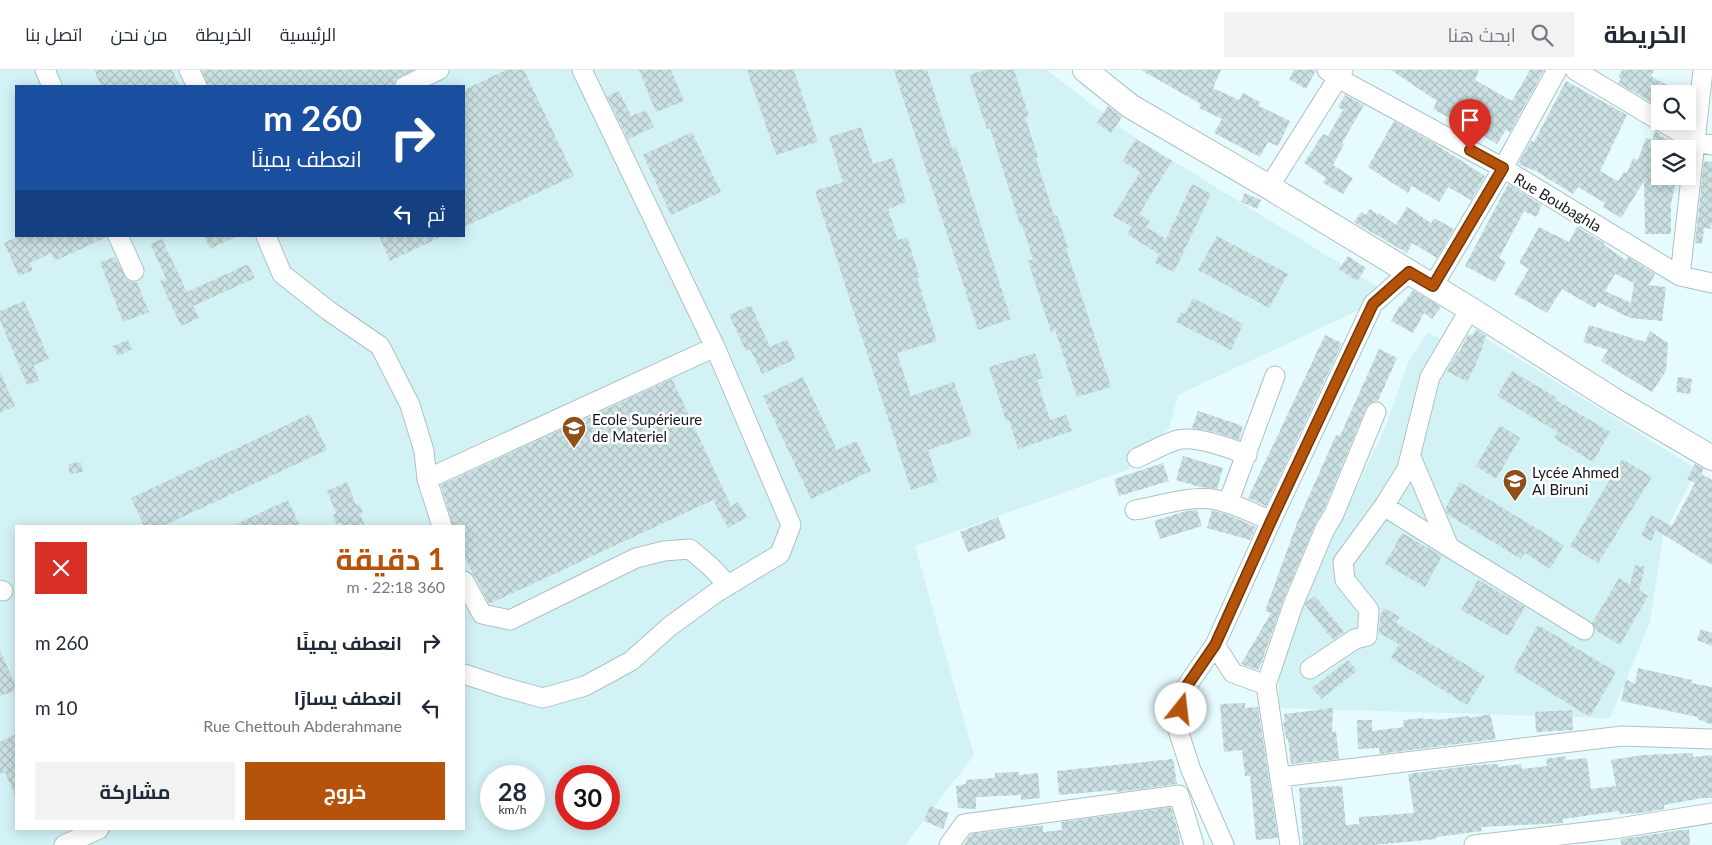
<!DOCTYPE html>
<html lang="ar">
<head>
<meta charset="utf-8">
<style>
	body { margin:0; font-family:Lato,Cairo,sans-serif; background:#f2f2f3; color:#1f2937; direction:rtl; height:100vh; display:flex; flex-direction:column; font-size:19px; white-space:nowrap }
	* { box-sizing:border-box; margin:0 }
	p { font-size:16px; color:#747a83 }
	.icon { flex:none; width:28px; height:28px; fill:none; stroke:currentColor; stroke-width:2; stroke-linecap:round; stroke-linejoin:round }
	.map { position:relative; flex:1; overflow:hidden; direction:ltr }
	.panel { position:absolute; left:15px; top:455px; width:450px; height:305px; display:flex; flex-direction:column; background:#fff; border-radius:0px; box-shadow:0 2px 12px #0003; direction:rtl }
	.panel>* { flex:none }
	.banner { position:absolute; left:15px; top:15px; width:450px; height:152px; border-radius:0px; box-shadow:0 2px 12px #0003; direction:rtl; background:#1a4fa0; color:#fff; overflow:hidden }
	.tools { position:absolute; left:1651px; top:15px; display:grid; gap:10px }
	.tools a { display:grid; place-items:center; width:45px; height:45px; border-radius:0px; background:#fff; box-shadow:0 2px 12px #0003; font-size:25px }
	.speed { position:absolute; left:480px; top:695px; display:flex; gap:10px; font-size:25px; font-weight:700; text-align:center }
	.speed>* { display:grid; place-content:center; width:65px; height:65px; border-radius:50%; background:#fff; box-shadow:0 2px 12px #0003; line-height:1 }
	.speed small { font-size:12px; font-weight:400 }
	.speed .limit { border:8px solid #d22; background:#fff; color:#111 }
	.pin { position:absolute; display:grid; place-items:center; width:42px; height:42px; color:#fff; margin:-51px -21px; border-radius:50% 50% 50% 0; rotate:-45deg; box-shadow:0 0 5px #0007 }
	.pin .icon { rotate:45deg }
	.me { position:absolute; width:55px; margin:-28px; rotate:16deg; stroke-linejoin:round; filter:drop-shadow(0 0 4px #0008) }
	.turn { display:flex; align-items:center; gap:18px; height:105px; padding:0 20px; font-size:22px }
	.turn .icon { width:65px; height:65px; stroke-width:2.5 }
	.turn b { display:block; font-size:35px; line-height:42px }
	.then { display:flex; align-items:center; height:48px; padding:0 20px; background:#0003; gap:10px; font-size:19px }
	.round { display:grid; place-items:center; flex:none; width:52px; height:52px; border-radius:0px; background:#f2f2f3 }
	.overview { display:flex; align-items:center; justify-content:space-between; height:85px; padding:0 20px }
	h1 { font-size:30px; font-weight:700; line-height:38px; color:#b45309 }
	.action { display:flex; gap:10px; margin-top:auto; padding:10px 20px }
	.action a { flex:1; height:58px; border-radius:0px; background:#b45309; color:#fff; font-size:20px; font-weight:700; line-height:58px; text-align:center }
	.action a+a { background:#f2f2f3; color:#1f2937 }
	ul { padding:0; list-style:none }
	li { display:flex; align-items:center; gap:15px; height:65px; padding:0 20px }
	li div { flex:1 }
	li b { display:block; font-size:19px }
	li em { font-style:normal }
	header { display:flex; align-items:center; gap:30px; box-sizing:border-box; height:70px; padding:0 25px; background:#fff; border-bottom:1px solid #e0e1e3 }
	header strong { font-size:24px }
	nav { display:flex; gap:28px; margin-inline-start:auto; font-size:18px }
	.search { width:350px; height:45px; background:#f2f2f3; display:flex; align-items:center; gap:12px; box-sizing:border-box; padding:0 18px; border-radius:0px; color:#747a83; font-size:19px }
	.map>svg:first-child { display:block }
</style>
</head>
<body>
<header>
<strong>الخريطة</strong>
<div class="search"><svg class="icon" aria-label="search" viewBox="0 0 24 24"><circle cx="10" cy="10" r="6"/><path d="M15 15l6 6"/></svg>ابحث هنا</div>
<nav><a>الرئيسية</a><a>الخريطة</a><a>من نحن</a><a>اتصل بنا</a></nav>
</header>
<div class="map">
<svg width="1712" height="775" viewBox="0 0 1712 775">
	<defs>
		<pattern id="building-cross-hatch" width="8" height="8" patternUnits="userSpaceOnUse" patternTransform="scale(1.25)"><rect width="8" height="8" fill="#cbe0e2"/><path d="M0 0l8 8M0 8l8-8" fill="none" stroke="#adc0c1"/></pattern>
	</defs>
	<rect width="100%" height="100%" fill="#e6fbfe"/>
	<path fill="#d3f2f6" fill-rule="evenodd" d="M0,0h1047l84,65 260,160 -213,100 -9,33 -42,42 -212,76 59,209 -69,90h-905zM16,16h448v150h-448zM16,456h448v303h-448zM491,706h43v43h-43zM566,706h43v43h-43z
		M1474,261l223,138 -34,67 -13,86 -40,96 -331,-10v-33l17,-61 89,-186 24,-68 19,-28 33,19z"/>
	<path fill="url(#building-cross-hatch)" fill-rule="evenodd" d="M94,0h78l8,16h-79z
		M202,0h211l-17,9 -2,7h-186z
		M506,0h18l50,106 -110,51v-137z
		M639,0h32l13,31 -28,11z
		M747,0h47l24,72 -42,13z
		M894,0h33l25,78 4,-1 55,172 -33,11z
		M985,0h29l15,46 -4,1 13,40 -2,1 18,58 3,-1 11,33h-2l45,139 -34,10 -22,-67 -4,2 -23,-71 5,-2 -11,-34h-2l-30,-97 -3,1 -18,-54z
		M1141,0h80l-8,18 26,12 4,-7 17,9 -1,4 31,15 -12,25 -10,-4 -8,15 -46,-24 8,-14 -23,-11 2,-4z
		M1294,0h22l-10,19 -17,-10z
		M1391,0h88l-4,10 37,21 18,-31h14l-34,62 -4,-2 -9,14 -15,-9 1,-2 -26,-15 -2,3 -22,-12 4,-8z
		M1622,0h32l-3,6 31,18h-22v13l-42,-24 3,-4 -3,-2z
		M1566,11l61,34 -27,56 18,10 6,-9 3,1 6,-15 5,2 8,-22 6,2 3,-9 5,3v2l10,4 -3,9h-7v27h17l-6,28v30h-26l-1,-53 -23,37 -18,-11 2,-4 -27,-16 -5,7 -37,-23 -18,-7 13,-23 3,1z
		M619,21l12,25 15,-6 8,17 -26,12 -21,-43z
		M1345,25l19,10 -22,38 2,1 -11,21 20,13 -10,16 -20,-11 3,-5 -22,-15 19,-29 5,2 15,-26 -5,-3z
		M1108,36l14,11 -11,16 -14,-10z
		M1394,51l38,21 53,34 -14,24 -23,-13 -9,15 -27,-16 -4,7 -40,-26z
		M861,57l12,37 20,-6 13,44 -18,7 10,31 9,-3 13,41h-3l20,63 -40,12 14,43 43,-14 18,53 -44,15 10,31 -27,9 -96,-299 28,-9 -14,-45z
		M692,62l29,60 -50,23 -28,-60z
		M1136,69l36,22 -33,53 11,7 -4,6 20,12 26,-55 19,10 -37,78 -19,-9 4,-9 -32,-20 5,-7 -19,-11 27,-44 -18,-11z
		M1704,91l8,1v59l-1,8 -7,-1 -2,16 -7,-1z
		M1508,114l34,21 -6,12 -12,-6 -25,47 7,4 -11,20 -30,-16z
		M1245,123l16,7 -4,9 -16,-7z
		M1407,137l24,16 3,-5 20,11 -17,29 -25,-15 -5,10 -53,-31 7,-10 5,3 4,-6 8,6 1,-2 17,12z
		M1539,157l30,15 8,-15 27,16v2l22,15 2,-3 27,17 -6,11 17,2 -4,34 -32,-3 -32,-16 -3,6 -33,-19 -15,24 -33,-19 15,-25 -10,-6zM1615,204l19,9 -3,20 -26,-12z
		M18,166h89v1l-52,24 -4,-8 -21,10 3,7 -14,6 -15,-33z
		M204,166h33l-27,13z
		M379,166h64l-53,25z
		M1217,166l71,38 -19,34 -71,-38z
		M162,169l25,53 61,-28 7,14 -62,28 6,12 -18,8 -21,-45 6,-3 -16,-34z
		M1348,186l18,12 -9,13 -18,-12z
		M115,187l12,23 5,2h5l12,30 -26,10 -23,-60z
		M1413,220l28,17 -9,12 -8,-6 -11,20 -22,-12 9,-16 1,1z
		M1193,228l50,26 -12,26 -55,-28 5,-10 4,2z
		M24,231l25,58 -15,6 5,16 -12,4 -27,-65v-9z
		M751,235l19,42 17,-8 9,20 -34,15 -12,-25 -4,2 -17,-36z
		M1589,255l56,17 5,-11 18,12 -2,28 -14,21 -51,-31 7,-11 -25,-8z
		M1476,259l10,7 -9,26 -10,20 -20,-11 11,-19 1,1 9,-19 5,2z
		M1325,265l17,8 -76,163 -18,-8z
		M128,270l4,9 -14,7 -5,-10z
		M1379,279l18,9 -19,43 -8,2 -4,5 -42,101 -9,16 -32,76 -22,63 -3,6 -17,-6 30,-51 -6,-2 32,-88 39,-88 4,1z
		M1035,283l8,25 -6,2 13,40 16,-5 6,16 -54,18 -9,-29 -3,1 -17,-54z
		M1512,301l45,27 -1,2 54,32 -17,30 -39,-24 4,-6 -61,-36z
		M0,302l15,34 -15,7z
		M803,307l34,73 19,-9 15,30 -60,28 -48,-103z
		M1678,307l14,2 -2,15 -14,-2z
		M672,309l59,127 7,-4 9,15 -19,11 -15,-28 -224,104 -25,-48v-30h-11l-12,-41z
		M1198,341l45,15 -4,14 -24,-8 -23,-4z
		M310,344l17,36 -164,76h-19l-13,-28z
		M1500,355l20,13 -24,41 -20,-13z
		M1183,386l40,12 -6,21 -17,-2 -24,-7z
		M1622,389l30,18 -54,86 -28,-17z
		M81,392l2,10 -13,2 -2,-10z
		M1163,393l6,18 -50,15 -5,-17z
		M1695,394l9,5 -3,5 11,6v85l-56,-35 -5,11 -10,-6 10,-20 21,11 23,-43 -8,-4z
		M347,412l9,23 3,-1 4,8 -3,2 5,12h-22l-2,-4 -5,2 -3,-9 3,-2 -9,-22z
		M1460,412l104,63 -14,24 -25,-16 -4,6 -74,-45 -2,-5z
		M288,430l12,26h-68z
		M1197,440l5,16 -42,13 -6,-18 32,-10z
		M1212,440l19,6 25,11 -6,13 -43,-12z
		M998,447l8,21 -38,14 -8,-20z
		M1402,463l40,23 -17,31 -40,-23z
		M1635,495l10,2 -6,23 9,6 -28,49 -25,-15 -3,-7 27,-45 11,7z
		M1478,510l47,27 -17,29 -47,-26z
		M1315,526l29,36 -11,8 -28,-35 1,-3z
		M1384,538l16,9 -4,6 89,53 -18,29 -76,-47 8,-14 -20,-11 1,-17z
		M1538,555l78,47 -26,45 -77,-47z
		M1701,559l11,4v13l-15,-6z
		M0,580l16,37v3l-16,6z
		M1348,590l9,11 -36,28 -9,-11z
		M1638,598l54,12 -1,3 21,4v38l-14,-6v-2l-77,-16 5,-22 9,5z
		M1245,633v5l13,-1 20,131 -22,2 -6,-64h-5l-3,-26 -18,2 -4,-48z
		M1333,638l-1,24 4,-1 3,28 -48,5 -3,-25h-2l-3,-17h2l-1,-8z
		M1572,640l1,20 -37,2 -1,-20z
		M1490,644l6,25 -116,15 -1,-6 -21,1 -1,-29h15v11l32,-4 -1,-7 21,-2v1h12v1l33,-4 1,2z
		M16,664v64l-11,-26 -5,2v-32z
		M1693,683v4l19,-2v43h-10l-38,7v4l-23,4 -22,1v-3l-56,8v4l-82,4 1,4 -46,6v2l-62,6h-71l-4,-57 43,-2 4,39 13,-1v-7l55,-4 -6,-39 69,-9 21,-1v3l23,-3 1,5 25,-3 -1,-7 20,-3v4l21,-2 4,31 25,-3 -5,-26 32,-5z
		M1173,689l4,25 -60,8 -1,-2 -57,5 -2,-24z
		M1019,702v3l19,-2 2,25 -19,2v-5l-45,2v12l-18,-1 -2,-22 10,-2v-4l29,-2v-5z
		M930,736l19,7 -6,16 -19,-8z
		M1171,737l8,28 1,10h-216l6,-11 73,-9v7l19,-2 -1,-8z
		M1689,759l1,16h-69v-6z"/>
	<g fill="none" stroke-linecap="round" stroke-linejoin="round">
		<defs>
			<path id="minor" d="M45,0l7,16
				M189,0l8,16
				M1327,0l11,8 165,90 177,108 32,7
				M1575,0l85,51
				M405,16l34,-16
				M1661,51l35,21 16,3
				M1269,117l74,-117
				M118,166l16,35
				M266,166l16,38 47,37 51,35 30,59 14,46 3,28 15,47
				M1680,206l23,-206
				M1433,216l70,-118 54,-98
				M1411,387l38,90 135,83
				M1137,388c13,-6 27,-14 40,-18 17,-5 54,8 70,15
				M427,409l288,-132
				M1228,433l47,-127
				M1384,436l65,41
				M1135,440c24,-4 52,-14 77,-11 20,3 41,14 59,22
				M464,511l18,33 28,6 126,-62 28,-7 26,-2 21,18 17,18
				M0,520l3,1
				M1215,575l-31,45 -7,37 14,43 33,75
				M1310,599l45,-30 12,-3 2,-26 -24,-30 -2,-18 41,-56 23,-37 23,-92 40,-68
				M464,604l39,13 40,11 42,-12 46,-25 38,-34 48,-35 63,-38 11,-29 -76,-178 -133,-277
				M1266,615l-33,-12 -18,-28 56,-124 102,-217 36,-32
				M1280,707l342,-41 90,3
				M64,775l35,-16
				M949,775l15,-21 215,-29 15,50
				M1290,775l-24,-160 27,-80 32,-76 9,-15 42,-102
				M1474,775l139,-16 99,-16"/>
			<path id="major" d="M1085,0l45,36 139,81 201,122 145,92 97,57"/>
		</defs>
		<use href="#minor" stroke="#adc1c4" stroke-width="21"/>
		<use href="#major" stroke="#adc1c4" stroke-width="26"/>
		<use href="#minor" stroke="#fff" stroke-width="19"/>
		<use href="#major" stroke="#fff" stroke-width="24"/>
	</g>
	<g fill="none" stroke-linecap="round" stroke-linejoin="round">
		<defs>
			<path id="route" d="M1181,639l3,-19 31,-45 56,-124 102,-217 36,-32 24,14 70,-118 -33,-18"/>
		</defs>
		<use href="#route" stroke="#753606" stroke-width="12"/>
		<use href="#route" stroke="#b45309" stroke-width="9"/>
	</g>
	<defs>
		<symbol id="university-pin" viewBox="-11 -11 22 30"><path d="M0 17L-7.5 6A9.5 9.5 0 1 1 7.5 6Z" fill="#8f4f18" stroke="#fff"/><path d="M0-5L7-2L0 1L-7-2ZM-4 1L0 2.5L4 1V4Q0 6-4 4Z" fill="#fff"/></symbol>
		<symbol id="school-pin" viewBox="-11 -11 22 30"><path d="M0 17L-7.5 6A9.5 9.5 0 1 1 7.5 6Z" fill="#8f4f18" stroke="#fff"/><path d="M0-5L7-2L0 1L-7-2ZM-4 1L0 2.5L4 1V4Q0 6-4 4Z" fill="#fff"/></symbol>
	</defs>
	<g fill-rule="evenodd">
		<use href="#university-pin" x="560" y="344" width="28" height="38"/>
		<use href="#school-pin" x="1501" y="397" width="28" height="38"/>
	</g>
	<g text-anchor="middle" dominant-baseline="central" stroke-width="5" stroke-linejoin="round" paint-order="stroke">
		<g font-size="15" fill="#121a1b" stroke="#fff">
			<text transform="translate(1558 132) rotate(31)">Rue Boubaghla</text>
		</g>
		<g font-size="15" fill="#121a1b" stroke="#fff" text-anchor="start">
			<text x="592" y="349">Ecole Supérieure<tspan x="592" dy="17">de Materiel</tspan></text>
			<text x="1532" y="402">Lycée Ahmed<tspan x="1532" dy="17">Al Biruni</tspan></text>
		</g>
	</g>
</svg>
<div class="tools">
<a><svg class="icon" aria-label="search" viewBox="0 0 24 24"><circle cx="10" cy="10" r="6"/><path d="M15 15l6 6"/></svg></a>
<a><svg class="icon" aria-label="layers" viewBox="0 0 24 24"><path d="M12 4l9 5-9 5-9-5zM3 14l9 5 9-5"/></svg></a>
</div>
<div class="speed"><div>28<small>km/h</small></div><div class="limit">30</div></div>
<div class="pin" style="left:1470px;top:80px;background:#d93025"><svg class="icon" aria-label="arrive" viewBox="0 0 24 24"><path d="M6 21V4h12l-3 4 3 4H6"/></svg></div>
<svg class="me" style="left:1181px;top:639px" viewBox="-20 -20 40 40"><circle r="19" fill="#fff"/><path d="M0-13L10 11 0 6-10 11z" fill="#b45309"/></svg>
<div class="banner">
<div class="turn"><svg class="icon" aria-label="right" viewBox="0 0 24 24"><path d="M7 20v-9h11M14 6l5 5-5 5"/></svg><div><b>260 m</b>انعطف يمينًا</div></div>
<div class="then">ثم<svg class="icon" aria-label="left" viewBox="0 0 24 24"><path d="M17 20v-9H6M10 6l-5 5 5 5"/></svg></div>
</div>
<section class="panel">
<div class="overview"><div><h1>1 دقيقة</h1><p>360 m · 22:18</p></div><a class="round" style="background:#d93025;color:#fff"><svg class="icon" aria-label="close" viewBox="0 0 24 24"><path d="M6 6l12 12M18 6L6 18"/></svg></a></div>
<ul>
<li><svg class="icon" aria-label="right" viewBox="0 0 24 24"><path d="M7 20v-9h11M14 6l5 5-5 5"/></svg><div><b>انعطف يمينًا</b></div><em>260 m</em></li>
<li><svg class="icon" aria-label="left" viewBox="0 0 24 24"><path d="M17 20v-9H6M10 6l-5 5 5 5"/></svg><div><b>انعطف يسارًا</b><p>Rue Chettouh Abderahmane</p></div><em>10 m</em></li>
</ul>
<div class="action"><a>خروج</a><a>مشاركة</a></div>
</section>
</div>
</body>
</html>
